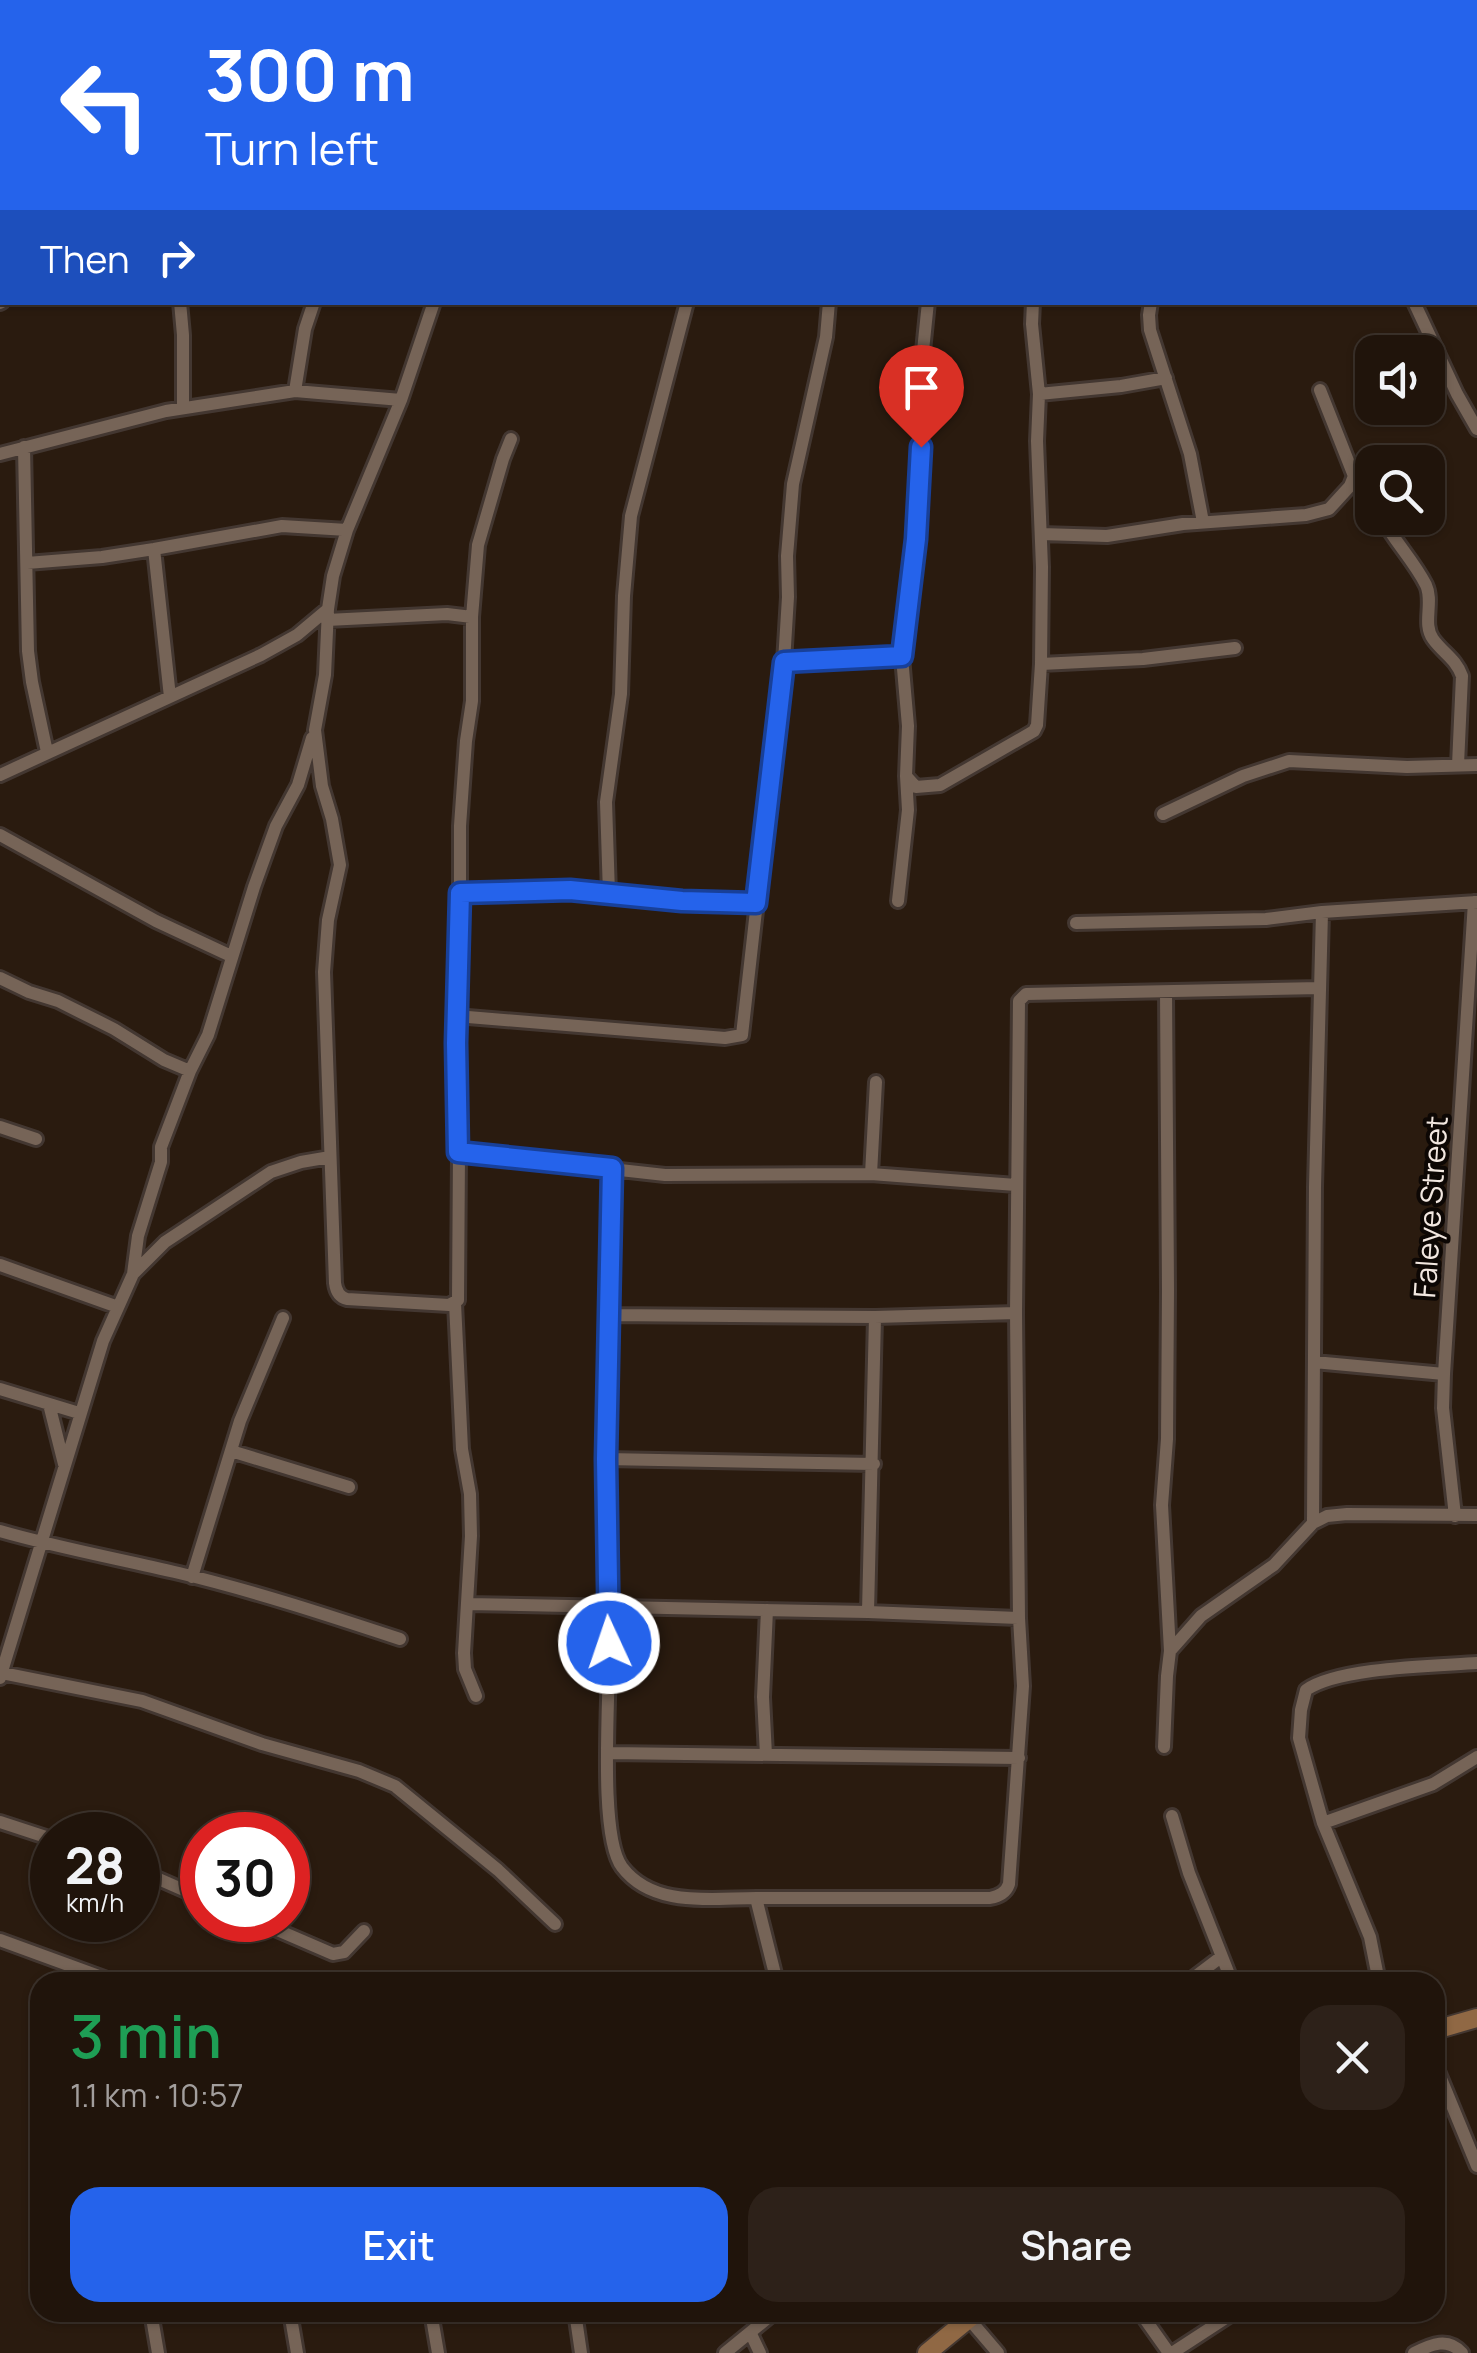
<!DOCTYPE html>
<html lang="en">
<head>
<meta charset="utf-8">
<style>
	body { margin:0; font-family:Manrope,sans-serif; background:#2d2119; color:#f1f3f6; height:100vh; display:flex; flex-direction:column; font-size:38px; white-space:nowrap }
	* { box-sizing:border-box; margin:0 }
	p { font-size:32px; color:#a29e9d }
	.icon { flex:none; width:55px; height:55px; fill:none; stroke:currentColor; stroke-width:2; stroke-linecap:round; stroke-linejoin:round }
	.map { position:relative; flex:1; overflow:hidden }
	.sheet { position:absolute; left:30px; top:1972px; width:1415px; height:350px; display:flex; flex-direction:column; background:#20140b; border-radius:30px; box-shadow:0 2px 8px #0004,0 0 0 2px #3d332c }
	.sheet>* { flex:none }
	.guide { position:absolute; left:0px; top:0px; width:1478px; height:305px; box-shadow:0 2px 8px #0004,0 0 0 2px #3d332c; background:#2563eb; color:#fff; overflow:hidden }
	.controls { position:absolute; left:1355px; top:335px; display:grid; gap:20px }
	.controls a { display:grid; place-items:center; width:90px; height:90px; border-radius:20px; background:#20140b; box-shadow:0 2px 8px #0004,0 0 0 2px #3d332c; font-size:50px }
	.speed { position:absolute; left:30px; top:1812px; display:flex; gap:20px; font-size:50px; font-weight:700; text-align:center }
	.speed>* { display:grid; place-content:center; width:130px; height:130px; border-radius:50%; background:#20140b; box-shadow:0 2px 8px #0004,0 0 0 2px #3d332c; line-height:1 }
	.speed small { font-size:25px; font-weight:400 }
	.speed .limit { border:15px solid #d22; background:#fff; color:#111 }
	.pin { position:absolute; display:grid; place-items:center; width:85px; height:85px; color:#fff; margin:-102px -42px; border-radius:50% 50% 50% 0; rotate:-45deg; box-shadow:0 0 10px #0007 }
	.pin .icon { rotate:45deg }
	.me { position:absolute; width:110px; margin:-55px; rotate:357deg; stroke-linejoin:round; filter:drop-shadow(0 0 8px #0008) }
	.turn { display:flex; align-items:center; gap:35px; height:210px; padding:0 40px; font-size:45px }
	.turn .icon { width:130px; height:130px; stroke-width:2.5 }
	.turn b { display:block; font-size:70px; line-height:85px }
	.then { display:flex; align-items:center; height:95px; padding:0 40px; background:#0003; gap:20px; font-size:38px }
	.round { display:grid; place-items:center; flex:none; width:105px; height:105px; border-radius:30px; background:#2d2119 }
	.summary { display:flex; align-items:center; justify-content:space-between; height:170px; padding:0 40px }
	h1 { font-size:60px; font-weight:600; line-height:75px; color:#1e9e55 }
	.action { display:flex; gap:20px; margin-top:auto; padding:20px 40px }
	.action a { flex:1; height:115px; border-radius:30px; background:#2563eb; color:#fff; font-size:40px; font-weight:600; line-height:115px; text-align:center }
	.action a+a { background:#2d2119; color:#f1f3f6 }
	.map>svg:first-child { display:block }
</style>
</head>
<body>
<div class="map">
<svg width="1477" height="2353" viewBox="0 0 1477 2353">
	<rect width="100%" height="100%" fill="#2a1b0f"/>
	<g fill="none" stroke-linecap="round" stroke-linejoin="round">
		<defs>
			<path id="street" d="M173,0l1,2
				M839,0l7,2
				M1147,0l5,2
				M15,2l2,-2
				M250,2l10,-2
				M534,2l1,-2
				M1272,2v-2
				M1396,2v-2
				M0,18l2,-3
				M1475,74l2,1
				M0,88l2,2
				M0,172l2,-1
				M1475,175l2,-4
				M180,302l3,33v73
				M434,302l-33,98 -54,130 -14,46 -5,33 -3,66 -10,55 7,56 10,33 8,46 -12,55 -4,52 11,311c1,8 4,14 12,16l102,6 9,-5 1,-148 -3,-109 4,-130v-87l6,-85 6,-40v-84l6,-72 25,-86 8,-20
				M1151,302l-2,13 1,15 40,124 13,68
				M1414,302l43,92 20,35
				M0,303l2,-1
				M1320,390l34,86 6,3 12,20
				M295,391l10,-62 9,-27
				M1039,394l82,-8 45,-8
				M24,447l4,204 4,31 15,70
				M0,454l166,-43 129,-20 106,9
				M1382,518c12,23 32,43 44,67 8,17 -4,39 7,54 10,14 23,20 29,37l-4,89
				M1041,534l66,2 76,-12 123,-9 23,-6 21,-23 4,-10
				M154,549l16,148
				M27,563l75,-6 52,-8 128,-23 65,4
				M327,620l120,-6 25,3
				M784,662l118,-5
				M1041,664l102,-5 92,-11
				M0,775l261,-120 36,-20 31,-26
				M906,776l10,11 24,-2 94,-54 3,-6 4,-61 1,-97 -5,-126 2,-47 -7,-70 1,-22
				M1163,814l80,-38 46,-15 118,6 70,-2
				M0,835l156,86 75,35
				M460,893l110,-3 112,11 74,2
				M609,894l-3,-92 15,-108 3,-98 7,-80 56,-214
				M898,901l10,-91 -2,-34 2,-50 -6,-69 14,-118 5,-92 -1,-67 8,-78
				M1076,923l190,-4 56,-7 155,-10
				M0,978l29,14 29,9 56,28 50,31 26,11
				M1166,992l2,298 -1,149 -5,66 8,146
				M456,1016l269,22 17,-3 42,-373 4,-65 -1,-41 6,-72 33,-147 3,-35
				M0,1127l36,12
				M459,1152l206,23 206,-1 145,11
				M612,1168c-5,145 -8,290 -5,435 0,15 2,30 2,45 1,46 -11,187 13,219 31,41 89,31 134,31
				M871,1174l5,-92
				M0,1265l118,42
				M133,1274l5,-38 23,-74v-15l29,-76 18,-36 46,-148 22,-61 22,-41 14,-47
				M455,1303l7,146 8,45 1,42 -7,117 1,16 11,27
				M607,1315l268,2 141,-4
				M1314,1362l130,12
				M0,1389l79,24
				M49,1404l15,60
				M231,1451l118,36
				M606,1459l268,5
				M1455,1516l-12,-108 1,-34 30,-472
				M1313,1523l2,-336 7,-275
				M0,1531c59,17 120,28 179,42 75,18 148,42 221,66
				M192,1577l48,-156 43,-103
				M467,1604l401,8 151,6
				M868,1612l7,-295
				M2,1673l140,28 120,43 97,27 36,15 103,84 57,54
				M0,1678l103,-337 30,-67 32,-32 106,-70 30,-10 29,-5
				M1164,1747l3,-71 3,-25 31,-35 73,-51 39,-42 14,-7 20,-2 130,1
				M608,1753l411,5
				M766,1755l-3,-58 4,-87
				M1172,1816l17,57 43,109
				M0,1822l52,17
				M1323,1823l110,-39 44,-27
				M138,1870l64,28
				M254,1920l79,34 11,-2 20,-21
				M0,1940l115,42
				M761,1982l14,-7
				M777,1982l-21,-84h234c9,-2 16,-5 19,-14l14,-198 -4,-68 -3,-305 3,-312 7,-7 294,-6
				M1188,1982l33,-25
				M1379,1982l-9,-45 -47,-114 -24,-85 2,-28 5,-20c32,-23 130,-24 171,-27
				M1435,2064l42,102
				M151,2312l7,41
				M290,2312l7,41
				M431,2312l7,41
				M575,2312l6,41
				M1140,2312l29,41
				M969,2319l29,34
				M751,2334l9,19
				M725,2353l50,-41
				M1172,2353l63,-41
				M1414,2353c18,-9 34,-16 48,0"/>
			<path id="secondary" d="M1435,2030l42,-12
				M927,2353l50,-41"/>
		</defs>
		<use href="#street" stroke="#433731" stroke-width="18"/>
		<use href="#secondary" stroke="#433731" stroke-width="22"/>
		<use href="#street" stroke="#766457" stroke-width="12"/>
		<use href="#secondary" stroke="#906844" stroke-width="18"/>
	</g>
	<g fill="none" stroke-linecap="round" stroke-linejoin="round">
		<defs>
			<path id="route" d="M609,1643l-3,-184 6,-291 -154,-16 -2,-109 4,-150 110,-3 112,11 74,2 28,-241 118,-6 14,-117 5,-92"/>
		</defs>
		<use href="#route" stroke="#184099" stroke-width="25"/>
		<use href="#route" stroke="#2563eb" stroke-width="18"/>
	</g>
	<g text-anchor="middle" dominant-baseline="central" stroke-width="8" stroke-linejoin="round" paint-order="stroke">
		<g font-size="30" fill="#f2e7e0" stroke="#0d0704">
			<text transform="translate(1430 1207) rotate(-86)">Faleye Street</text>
		</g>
	</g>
</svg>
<div class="controls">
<a><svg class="icon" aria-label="sound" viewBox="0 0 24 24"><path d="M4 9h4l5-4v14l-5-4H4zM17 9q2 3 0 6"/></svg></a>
<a><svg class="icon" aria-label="search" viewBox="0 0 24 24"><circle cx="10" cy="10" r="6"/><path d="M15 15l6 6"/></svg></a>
</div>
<div class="speed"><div>28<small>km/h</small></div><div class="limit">30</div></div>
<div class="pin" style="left:921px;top:447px;background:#d93025"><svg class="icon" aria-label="arrive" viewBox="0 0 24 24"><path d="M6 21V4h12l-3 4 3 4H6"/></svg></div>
<svg class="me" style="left:609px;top:1643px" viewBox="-20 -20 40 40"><circle r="17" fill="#2563eb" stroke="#fff" stroke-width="3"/><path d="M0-11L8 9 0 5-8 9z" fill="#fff"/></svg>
<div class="guide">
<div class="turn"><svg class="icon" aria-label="left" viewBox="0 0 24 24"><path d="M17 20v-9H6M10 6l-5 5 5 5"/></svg><div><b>300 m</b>Turn left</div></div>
<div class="then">Then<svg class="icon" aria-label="right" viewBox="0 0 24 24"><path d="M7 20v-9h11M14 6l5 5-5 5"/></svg></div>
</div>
<section class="sheet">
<div class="summary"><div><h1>3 min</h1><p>1.1 km · 10:57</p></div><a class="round"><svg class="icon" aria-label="close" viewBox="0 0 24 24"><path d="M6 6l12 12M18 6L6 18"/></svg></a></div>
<div class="action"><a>Exit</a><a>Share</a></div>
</section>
</div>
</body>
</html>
